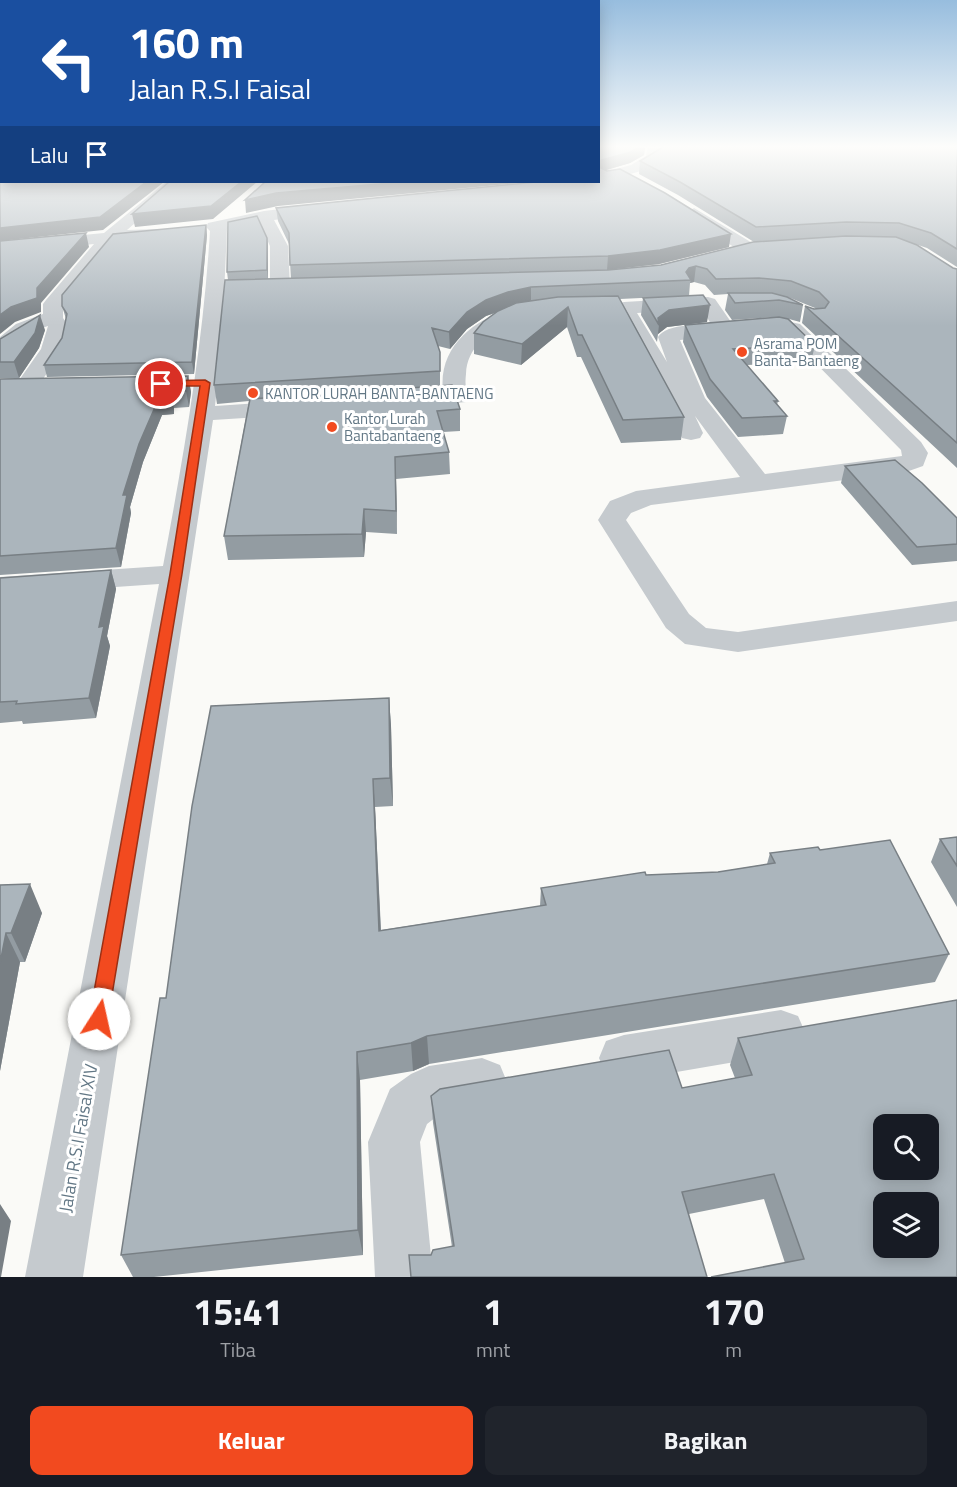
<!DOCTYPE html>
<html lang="id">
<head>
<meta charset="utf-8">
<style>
	body { margin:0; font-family:"Titillium Web",sans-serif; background:#20242c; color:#f1f3f6; height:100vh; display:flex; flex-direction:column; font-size:22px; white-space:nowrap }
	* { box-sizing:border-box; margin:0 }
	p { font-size:20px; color:#9ea1a6 }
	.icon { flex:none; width:33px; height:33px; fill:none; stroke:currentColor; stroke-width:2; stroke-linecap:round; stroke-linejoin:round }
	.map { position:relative; height:1277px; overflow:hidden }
	.sheet { display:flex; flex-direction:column; background:#171b24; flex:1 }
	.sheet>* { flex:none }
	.hud { position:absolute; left:0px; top:0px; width:600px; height:183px; box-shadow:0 3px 15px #0003; background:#1a4fa0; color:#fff; overflow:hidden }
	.fabs { position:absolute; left:873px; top:1114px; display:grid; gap:12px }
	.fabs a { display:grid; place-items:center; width:66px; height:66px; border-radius:12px; background:#171b24; box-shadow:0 3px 15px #0003; font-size:30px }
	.pin { position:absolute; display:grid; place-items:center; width:51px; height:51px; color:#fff; margin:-26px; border:3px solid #fff; border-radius:50%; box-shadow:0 2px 6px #0007 }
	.me { position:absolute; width:66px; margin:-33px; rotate:10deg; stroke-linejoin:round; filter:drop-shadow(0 0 4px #0008) }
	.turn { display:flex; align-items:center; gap:21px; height:126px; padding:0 30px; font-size:27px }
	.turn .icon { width:78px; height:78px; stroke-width:2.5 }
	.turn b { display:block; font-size:42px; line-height:51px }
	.then { display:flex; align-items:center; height:57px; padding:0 30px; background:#0003; gap:12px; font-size:22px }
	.eta { display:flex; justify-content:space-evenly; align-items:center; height:102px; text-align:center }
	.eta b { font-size:36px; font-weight:700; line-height:42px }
	.primary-button { display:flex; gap:12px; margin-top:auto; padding:12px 30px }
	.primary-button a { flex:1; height:69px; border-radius:12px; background:#f24a1f; color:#fff; font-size:24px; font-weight:700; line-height:69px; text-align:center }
	.primary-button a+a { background:#20242c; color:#f1f3f6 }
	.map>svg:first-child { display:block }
</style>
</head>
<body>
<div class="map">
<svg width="957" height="1277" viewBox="0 0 957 1277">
	<rect width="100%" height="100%" fill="#fafaf7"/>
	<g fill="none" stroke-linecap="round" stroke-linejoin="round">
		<path fill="#c5cace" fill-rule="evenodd" d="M648,147h14l-4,14 -17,10 -43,12 -6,-1h6v-8l33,-9 15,-9z
			M166,182h16l-55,48 33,-1 3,4 -3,4 -46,5 -51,63v13l5,7 -5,24 -28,42 -8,2 -8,-2 -4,-5 26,-37 7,-23c-21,6 -33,26 -48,29v-18l16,-13 27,-10v-10l3,-4 48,-56 -94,9v-10l104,-10z
			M322,204l6,2 2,3 -2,3 -54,8 14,26 2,41 -3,4h-14l-3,-4v-41l-11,-24 -32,7 -5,111 -7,66 77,-5 8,2 4,5 -4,5 -8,2 -79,5 -130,857h-58l134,-693 -159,11v-18l163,-11c21,-112 40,-221 47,-335l-4,-4 2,-4 56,-12z
			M694,208l60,36h36l3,4 -3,4 -6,1 -40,1 -56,-38 -2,-3z
			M708,297l7,2 16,23 45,-3 24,5 121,118 7,11 -5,13 -17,6 -255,33 -20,8 -5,7 63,94 17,14 32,4 219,-31v20l-219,31 -53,-8 -19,-16 -68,-108 12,-19 26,-10 104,-14 -45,-61 8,17 -3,5 -9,2 -9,-2 -38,-78 -30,-52 3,-4 7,-2zM702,309l9,15c-15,2 -43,-1 -53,13l9,25 -30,-49zM776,331l10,2 115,117 1,6 -137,18 -60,-76 -25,-58z
			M512,309l7,2 3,4 -3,4c-25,10 -52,25 -53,55 -1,9 -1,16 4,23l-4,5 -53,5 -8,-2 -4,-5 4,-5 38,-4c-5,-43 30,-72 69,-82z
			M781,1010l17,6 7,16 -7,16 -17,6 -157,27 -18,-6 -7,-17 7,-17 18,-6z
			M482,1058l18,7 7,17 -7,17 -18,7 -42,8 -13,10 -7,18 13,135h-58l-7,-135 22,-53 21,-15 18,-8z"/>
	</g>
	<path fill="#939ca2" d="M598,147h47l-1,8 -14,8 -25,7 124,77 -70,17 -52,6 -252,7 253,-7 53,-5 93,-23 -76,-47 -39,-21 1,-13 317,-14v120l-30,-19 -12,-4 38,24 4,1v199l-155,-145 3,-17 9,3h2l-1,-1 -27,-11 15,8 -3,17 -11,-3 26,26 -4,17 -64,3 31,36 -1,4 10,11 -4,18 -45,3 -31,-40 -24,-55 2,-17 91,-8 -44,3 -7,-10 3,-16 -14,1 -9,-10 -11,-3 -4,1 -1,13 18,26 -40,5 -9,7 -1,8 -16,-27 2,-17 19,-1 -42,2 64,118 -3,23 -60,3 -40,-86h-4l-10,-30 -46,38 -47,-11v-21l21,-20 -9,3 -19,13 -17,20 -12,-3 2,6v33l20,24v22l-17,1 6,20 1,22 -54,5 1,55 -31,-2 -2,25 -136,3 -4,-24 25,-135 -32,3 -3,-19 14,-105 -1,-8 40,-34 1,8v33h23l-2,-35 -11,-23 -2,-13 322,-26z
		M206,225l1,10 -13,139 -147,3 -3,-12 18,-27 4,-19 -4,-13z
		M45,330l-6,18 -20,30h-19v-39z
		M188,376l3,16 -2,15 -15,1v6l-12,1 -19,47 -13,45 1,6 -10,54 -121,8v-196z
		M845,466l112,52v43l-45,4 -71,-82z
		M111,570l5,19 -9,47 3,10 -14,72 -73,6 -1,-3 -22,2v-145z
		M389,698l2,28 2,80 -18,1 6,123 159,-24 1,-18 105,-13 72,-3 49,-8 3,-11 50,-3 129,104 -14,28 -506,82 -16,7 -53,9 3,175 -209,22h-21l-12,-22 45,-257z
		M957,837v70l-26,-45 9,-23z
		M0,885l42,28 -17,49h-5l-20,109z
		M738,1038l219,239 -172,-14 -21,-64 -75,15 -258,41 21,-8 -19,-124 -2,-27 251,-8 53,-10 -5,-13z"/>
	<path fill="#787f84" d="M639,147h6l-1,8 -14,8 -30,9 -1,-5 2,-7z
		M146,182h18l-61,48 -103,11v-13z
		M241,182h16l-44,37 -78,8 -3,-13z
		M402,182h126l-250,24 -32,7 -1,-13 31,-7z
		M206,225l1,10 -13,139 -2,-12z
		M86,233l3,14 -48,56v9l-26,10 -15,12v-19l37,-27z
		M731,234l-2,13 -70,17 -52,6 1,-14z
		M267,238l1,8v33l-1,-9z
		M696,266l-2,16 -4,1 1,-3 -5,-8 3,-4z
		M531,287v16l-23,5 -22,8 -19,13 -17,20 -1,-17 18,-20 19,-12 22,-8z
		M710,305l-3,17 -40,5 -9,7 1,-9 -1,-7 11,-8z
		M568,307l-1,20 -46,38 1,-21z
		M40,315l5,15 -6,18 -20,30 -5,-16z
		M188,376l3,16 -2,15 -3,-16z
		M171,391l3,17v6l-12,1 -19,47 -13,45 1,6 -10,54 -5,-19 7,-53 16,-51 20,-46z
		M395,457l1,22 1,55 -1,-23z
		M364,509l2,23 -2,25 -2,-23z
		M111,570l5,19 -9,47 3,10 -14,72 -7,-20 10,-71z
		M389,698l2,28 2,80 -3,-28z
		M373,779l2,28 7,152 -3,-28z
		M30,884l12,29 -17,49 -14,-29z
		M6,933l14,29 -20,109v-108z
		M427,1036l2,28 -16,7 -2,-28z
		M357,1052l3,28 3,175 -5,-25z
		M0,1204l11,17 -10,56h-1z"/>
	<path fill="#abb5bc" stroke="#787f84" stroke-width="1.5" fill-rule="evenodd" d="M2,147v21h-2v-20z
		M598,147h41l-8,5 -30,8 -2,7 8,4 13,-2 45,24 66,41 -71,16 -52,6 -318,9 -1,-32 -13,-25 260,-26h62z
		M663,147h294v102l-26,-16 -32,-10 -53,-1 -90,5 -76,-45 -40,-21z
		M0,176h2v6h144l-46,35 -100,11z
		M169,182h72l-30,24 -79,8z
		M265,182h137l-126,11 -31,7z
		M257,216l10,22v32l-40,2 1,-50z
		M206,225l-14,137 -148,3 18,-27 5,-24 -5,-8v-11l51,-61z
		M86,233l-49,55v10l-26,9 -11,8v-74z
		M846,236l50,1 21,8 36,23 4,1v174l-152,-137 9,3 11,-1 4,-6 -10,-10 -28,-11 -32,-3 -43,1 -9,-10 -11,-3 -7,2 -3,4 5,8 -160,7 -23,5 -22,8 -19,12 -18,20 -17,-4 8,24v19l-226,14 11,-105 383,-10 53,-5 92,-23z
		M728,293h44l15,4 16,8 -24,-5 -44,3z
		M703,295l7,10 -41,5 -11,8 1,7 -16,-27z
		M618,296l66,121 -61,3 -41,-85h-4l-10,-28 -46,37 -48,-11 9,-11 15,-11 18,-8 42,-6z
		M40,315l-5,18 -21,29h-14v-23z
		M779,317l9,2 27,26 -82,4 45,52h-4l13,15 -45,2 -32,-39 -25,-54z
		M188,376l-2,15h-15v6l-12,1 -20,46 -16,51h4l-11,53 -116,8v-177z
		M452,385l8,24 -23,2 12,41 -54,5 1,54 -32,-2 -2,25 -138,2 26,-137z
		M895,460l27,23 35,35v26l-40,3 -72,-81z
		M111,570l-12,57 5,-1 -15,72 -73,6 1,-3 -17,1v-124z
		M389,698l1,80 -17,1 6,152 167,-26 -5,-17 104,-16 1,3 72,-3 57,-9 -5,-10 48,-6 2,3 70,-10 59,114 -522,82 -16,7 -54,9 1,178 -237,25 39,-257h6l26,-192 19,-100z
		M957,837v29l-17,-27z
		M30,884l-19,49h-5l-6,30v-78z
		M957,1000v277h-246l93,-18 -30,-85 -92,18 25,85h-296l-2,-22h22l2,-5 21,-4 -23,-150 9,-7 229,-39 13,38 70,-13 -14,-37zM884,1125h44v45h-44zM884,1203h44v45h-44z"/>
	<linearGradient id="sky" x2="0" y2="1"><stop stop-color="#97bdde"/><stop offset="0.45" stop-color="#fdfdfb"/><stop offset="1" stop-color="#fdfdfb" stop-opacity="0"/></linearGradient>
	<rect width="957" height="326" fill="url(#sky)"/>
	<path fill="#f24a1f" stroke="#9d3014" stroke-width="1.5" d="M205,380l5,3 -28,191 -74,445 -2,7 -7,2 -7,-2 -3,-7 81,-445 30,-188h-39l-5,-2 5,-3z"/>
	<g fill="#f24a1f" stroke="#fff" stroke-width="2">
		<circle cx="742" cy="352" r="6"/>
		<circle cx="253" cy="393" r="6"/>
		<circle cx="332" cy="427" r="6"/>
	</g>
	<g text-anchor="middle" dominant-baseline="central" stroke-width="6" stroke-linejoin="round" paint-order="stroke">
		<g font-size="15" fill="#627785" stroke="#fff" text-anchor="start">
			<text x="754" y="343">Asrama POM<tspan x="754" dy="17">Banta-Bantaeng</tspan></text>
			<text x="265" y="393">KANTOR LURAH BANTA-BANTAENG</text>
			<text x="344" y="418">Kantor Lurah<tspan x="344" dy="17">Bantabantaeng</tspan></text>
		</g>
		<g font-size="18" fill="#627785" stroke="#fff">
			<text transform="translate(78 1138) rotate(-80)">Jalan R.S.I Faisal XIV</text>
		</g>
	</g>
</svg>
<div class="fabs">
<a><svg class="icon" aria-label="search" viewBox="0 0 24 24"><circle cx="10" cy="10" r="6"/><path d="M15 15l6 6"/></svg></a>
<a><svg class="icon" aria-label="layers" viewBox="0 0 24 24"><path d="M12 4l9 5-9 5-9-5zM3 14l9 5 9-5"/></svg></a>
</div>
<div class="pin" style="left:161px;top:384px;background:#d93025"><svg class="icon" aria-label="arrive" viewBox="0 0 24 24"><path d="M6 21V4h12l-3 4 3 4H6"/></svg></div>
<svg class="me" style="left:99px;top:1019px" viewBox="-20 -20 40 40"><circle r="19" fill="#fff"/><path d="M0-13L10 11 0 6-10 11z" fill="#f24a1f"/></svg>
<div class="hud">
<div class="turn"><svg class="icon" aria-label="left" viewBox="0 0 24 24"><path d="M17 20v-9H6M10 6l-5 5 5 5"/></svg><div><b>160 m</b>Jalan R.S.I Faisal</div></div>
<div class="then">Lalu<svg class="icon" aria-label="arrive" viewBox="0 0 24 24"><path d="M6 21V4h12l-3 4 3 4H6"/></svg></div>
</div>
</div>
<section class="sheet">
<div class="eta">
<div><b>15:41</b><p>Tiba</p></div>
<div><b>1</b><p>mnt</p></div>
<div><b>170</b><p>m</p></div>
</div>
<div class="primary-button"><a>Keluar</a><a>Bagikan</a></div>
</section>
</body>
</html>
